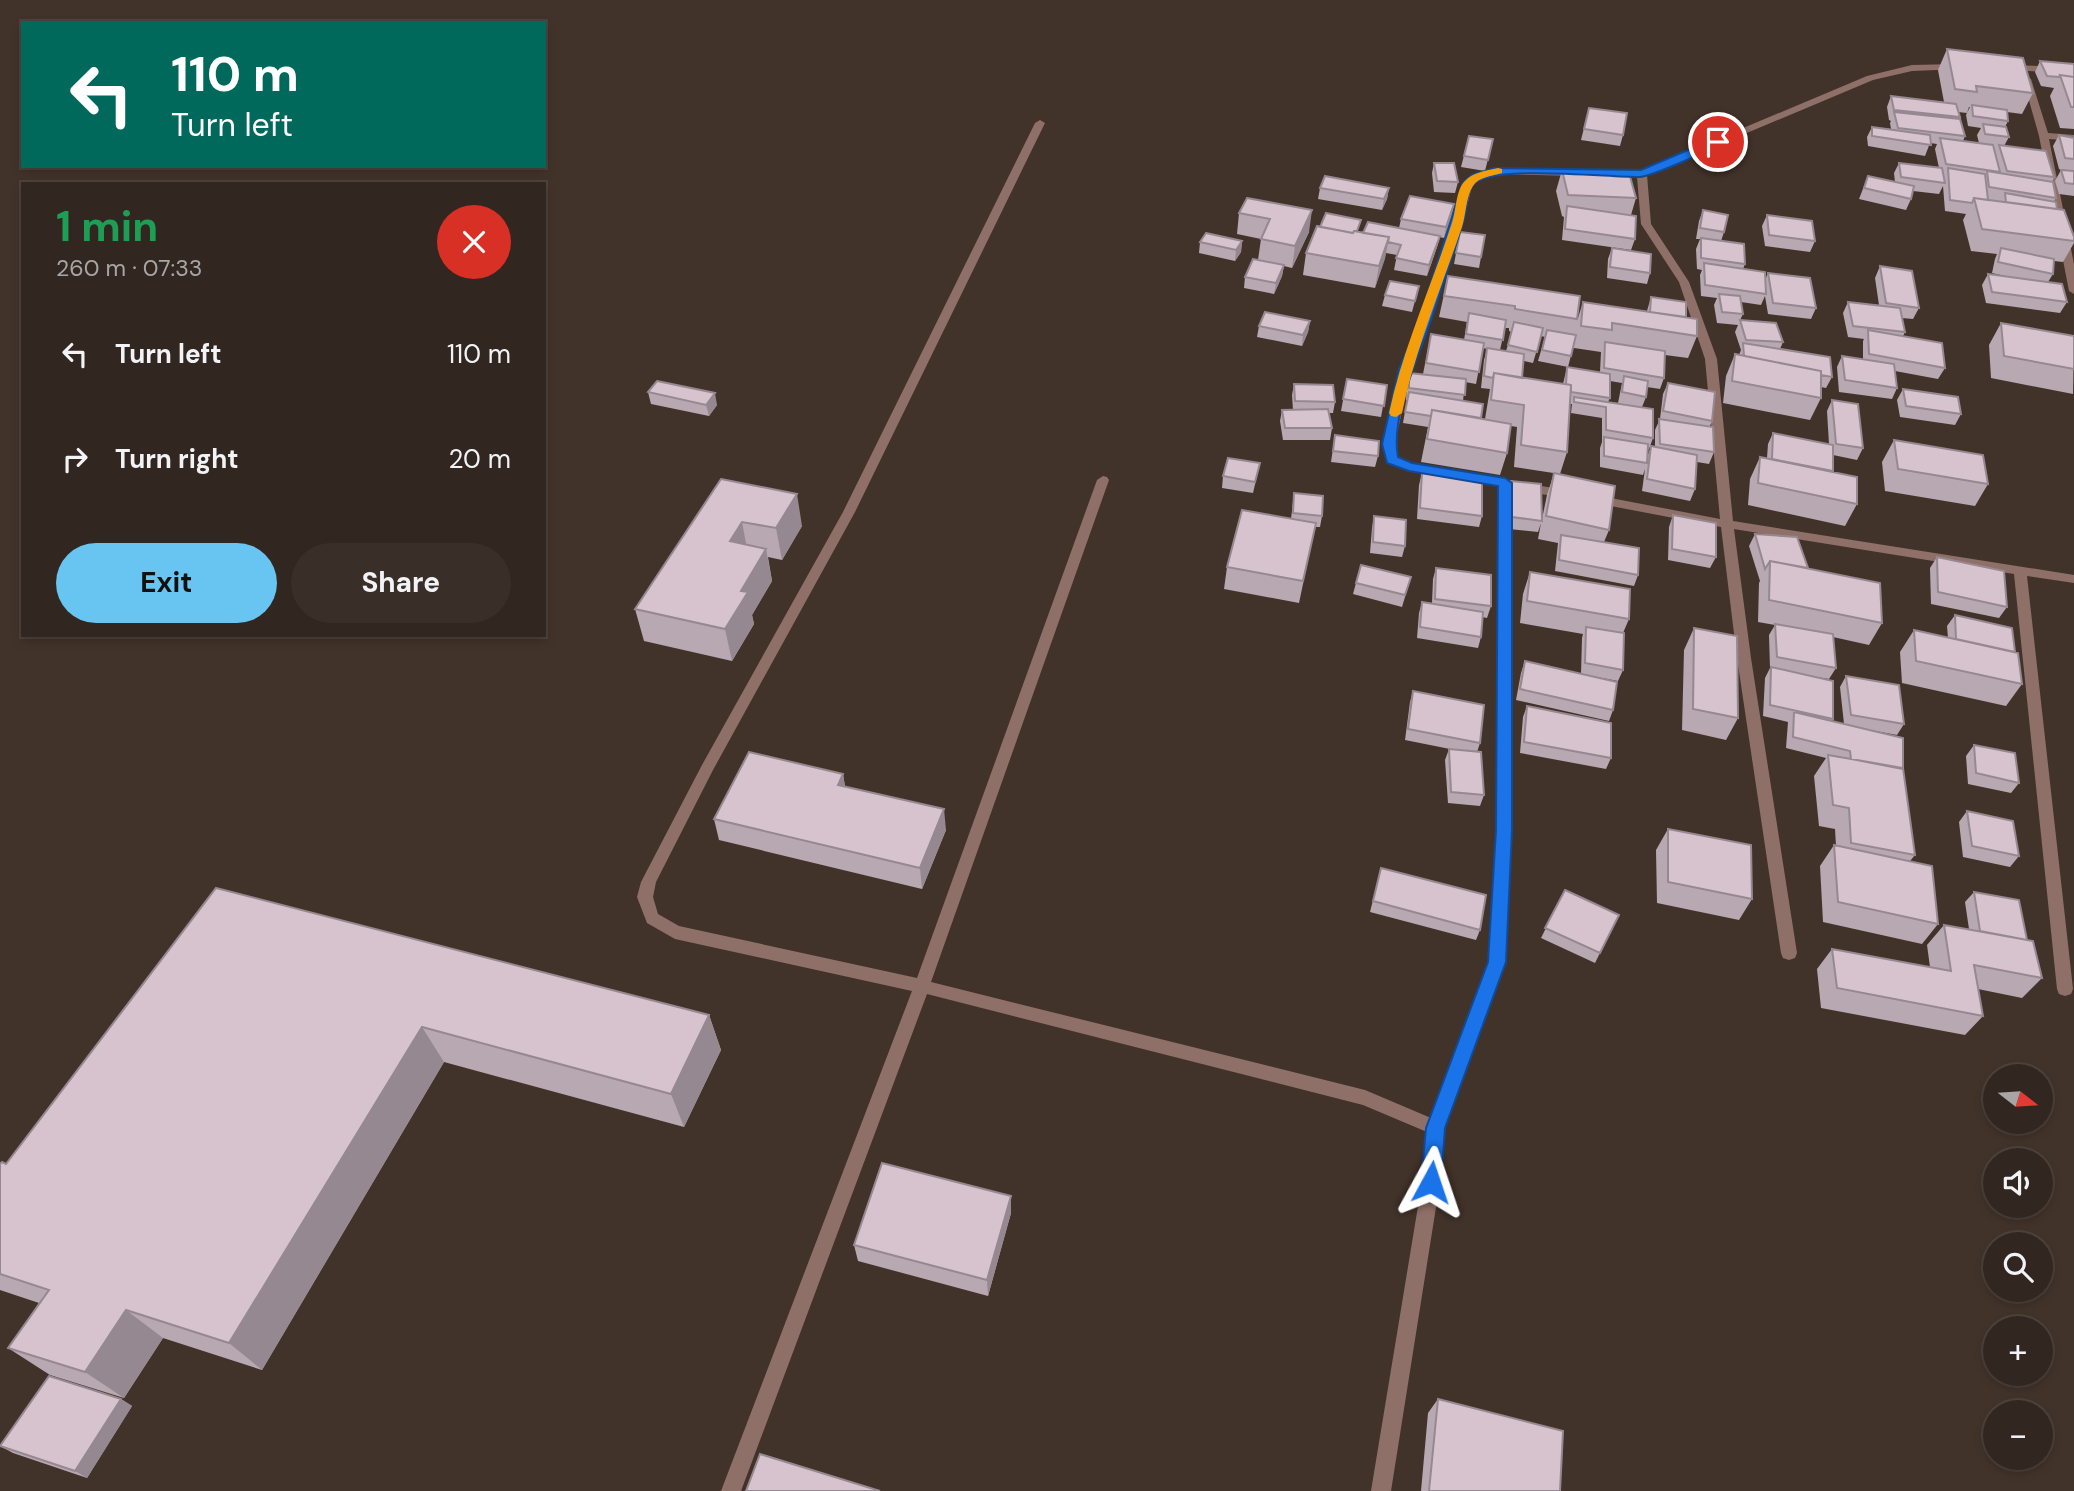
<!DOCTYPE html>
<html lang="en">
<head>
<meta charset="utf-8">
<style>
	body { margin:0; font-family:"DM Sans",sans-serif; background:#3a2e29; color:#f1f3f6; height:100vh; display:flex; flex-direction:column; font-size:26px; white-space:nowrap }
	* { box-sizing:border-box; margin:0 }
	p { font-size:23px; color:#a8a5a5 }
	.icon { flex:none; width:38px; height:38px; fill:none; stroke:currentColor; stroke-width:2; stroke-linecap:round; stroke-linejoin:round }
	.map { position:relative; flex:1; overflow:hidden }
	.panel { position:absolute; left:21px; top:182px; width:525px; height:455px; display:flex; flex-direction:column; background:#322620; border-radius:0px; box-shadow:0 4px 10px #0003,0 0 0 2px #4d433e }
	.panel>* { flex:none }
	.hud { position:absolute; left:21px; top:21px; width:525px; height:147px; border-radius:0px; box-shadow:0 4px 10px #0003,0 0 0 2px #4d433e; background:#00695c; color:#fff; overflow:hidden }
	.needle { width:46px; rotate:107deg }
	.fabs { position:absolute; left:1983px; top:1064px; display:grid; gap:14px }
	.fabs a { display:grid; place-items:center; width:70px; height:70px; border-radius:50%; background:#322620; box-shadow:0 4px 10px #0003,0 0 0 2px #4d433e; font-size:35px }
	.pin { position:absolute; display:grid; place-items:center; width:60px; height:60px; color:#fff; margin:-30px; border:4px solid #fff; border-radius:50%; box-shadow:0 2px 7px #0007 }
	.me { position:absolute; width:77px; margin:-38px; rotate:5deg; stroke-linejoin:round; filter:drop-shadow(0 0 5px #0008) }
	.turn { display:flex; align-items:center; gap:24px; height:147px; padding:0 35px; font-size:32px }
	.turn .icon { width:91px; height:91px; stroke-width:2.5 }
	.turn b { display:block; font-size:49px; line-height:60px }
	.round { display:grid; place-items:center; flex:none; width:74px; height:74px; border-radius:37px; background:#3a2e29 }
	.overview { display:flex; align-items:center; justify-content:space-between; height:119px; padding:0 35px }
	h1 { font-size:42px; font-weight:700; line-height:52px; color:#1e9e55 }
	.primary-button { display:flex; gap:14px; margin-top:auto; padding:14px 35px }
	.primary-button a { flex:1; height:80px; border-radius:42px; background:#68c4f0; color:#111; font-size:28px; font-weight:700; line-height:80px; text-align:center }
	.primary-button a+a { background:#3a2e29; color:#f1f3f6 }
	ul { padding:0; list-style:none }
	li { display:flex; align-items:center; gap:21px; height:105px; padding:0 35px }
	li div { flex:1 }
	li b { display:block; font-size:26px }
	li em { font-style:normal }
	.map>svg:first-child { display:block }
</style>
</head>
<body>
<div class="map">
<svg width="2074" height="1491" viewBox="0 0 2074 1491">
	<rect width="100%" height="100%" fill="#42332a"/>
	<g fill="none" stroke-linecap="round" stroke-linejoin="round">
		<path fill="#8f7069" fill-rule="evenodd" d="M1958,64l3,1v4l-49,2 -39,9 -226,95 4,49 38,58 28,77 16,162 341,54v8l-47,-7 46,413 -2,5 -6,2 -6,-2 -2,-5 -43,-415 -280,-45 17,129 46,295 -2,5 -6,2 -6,-2 -2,-5 -44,-295 -16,-131 -126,-24 -6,-4 6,-4 125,24 -15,-160 -26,-77 -38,-58 -4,-47h-26l-5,-3 2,-2 33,-1 226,-95 45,-11z
			M2007,65l67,2v6l-70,-3v-4z
			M2027,76l4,3 17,54 26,2v6l-25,-2 25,125v30l-5,-3 -30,-155 -16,-57z
			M1040,120l5,3 -190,389 -142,258 -57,112 -3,15 5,17 21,12 238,52 180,-498 6,-4 4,1 2,3 -178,502 434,108 66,28 58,-156 8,-132 2,-344 -90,-15 -21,-8 -5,-19 16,-75 17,-36 38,-114 8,-34 11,-10 21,-7 89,3 2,2 -5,3 -85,-2 -16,5 -7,7 -8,33 -38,114 -15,36 -16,75 2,14 14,6 154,26 6,4 -6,4 -54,-9v341l-6,132 -61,166 -4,54 -49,309h-20l51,-309 5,-50 -64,-27 -436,-111 -186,497h-20l191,-500 -237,-52 -28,-16 -10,-26 4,-15 61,-117 141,-253 192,-389z"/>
	</g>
	<path fill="#b8a8b1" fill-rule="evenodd" d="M1947,49l86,44 -11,21 -15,-2 1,9 -3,6 4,10 -5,9 50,31 -2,5 4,16 -2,3 3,8 17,28v6l-11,19 -9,-1 -1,13 -5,8 19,20 -7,11 -74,-10 -4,-18 6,-11 17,2 -13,-3 3,-14 2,-5 -26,-3 -8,-31 3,-6 -21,-3 -2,-25 -4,8 -26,-3 -2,8 -5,11 -47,-11 9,-23 27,6 -1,-9 5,-10 40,5 -4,-19 2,-5 -7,-1 -5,13 -57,-10 -1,-9 5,-10 19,2 -1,-6 1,-2 -2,-1 -2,-13 4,-11 53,6 -6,-32zM1969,107h1l-4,8 2,11 13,2 -4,7 2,8 -16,-2 2,-5 -6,-17 1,-2 -2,-5 9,1z
		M2040,61l34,3v65l-14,-1 -10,-32 4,-8 -13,-2 -6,-14z
		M1589,108l34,27 -3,11 -39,-6z
		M2059,135l15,3v33l-15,-2 -6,-23z
		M1469,136l24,3 -8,32 -24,-4z
		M1434,163l24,19 -3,11 -21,-1 -2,-19z
		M1562,170l74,28 -5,17 4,24 -4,11 -69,-10 2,-23 -2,-1 -6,-25z
		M2061,170l13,1v25l-15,-2 -4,-13z
		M1320,188h69l-2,11 -5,11 -64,-11z
		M1247,198l62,34 -17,36 -8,-2 -2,10 -8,18 -30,-6 1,-11 13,-17 3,-21 -24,-5 2,-21z
		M1703,210l21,22 -3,9 24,23 -2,5 22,11 3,-7 48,35 -5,11 -43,-5 -3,-18 -4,9 -20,-3 2,12 -3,6 43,22 -3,7 52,28 -6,11 -5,-1v11l-11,22 -87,-17 3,-27 9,-22 4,1 2,-5 -6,-18 3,-7 -21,-2 -3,-18 3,-7 -16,-2 -1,-21 2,-5 -5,-1 -1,-20 4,-10h-4l3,-18z
		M1452,215l-8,23 -4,-1 -3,10 -10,29 -33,-6 3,-15 -11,-2 -11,35 -72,-13 3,-22 53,-21 4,1 36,-5 2,-9z
		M1767,215l48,26 -5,11 -45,-6 -3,-20z
		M1460,232l21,25 -2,11 -25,-4z
		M1242,241l-1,11 -6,9 -36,-8 1,-11z
		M1612,248l38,25 -3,11 -40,-6 1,-19z
		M1880,266l39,42 -6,11 -11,-1 3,14 -2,4 42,32 -7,11 -43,-8 2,17 -5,11 -53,-7 -2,-25 5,-11 21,3v-18l1,-2 -16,-2 -5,-24 5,-11 31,3 -4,-27z
		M1448,276l130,42 5,-16 64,9 4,-14 35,20 11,19 -9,22 -23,-3 -1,23 -4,11 -13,-2 -1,10 -4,10 11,31 -4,11h-1v6l3,-9 4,1v-17l5,-11 3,-25 5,-11 44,38 -2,5 4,26 -5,12 -12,-2 -2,27 -5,12 -48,-10 3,-22 -2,6 -43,-8v-19l2,-6v-24l-31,-5 1,-9h-2l-3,48 -7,22 -46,-7 3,-40 -6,-1 -4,27 -7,22 -79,-13 7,-35 -25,-4 4,-23h-1l1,-16 2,-11 14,1 8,-40 33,6 3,-18 -28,-5zM1505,328h4v3l3,1 -6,19 -6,-1zM1541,336l4,1 -7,24 30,6 6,-23v4l27,4 -1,20 -33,-5 -4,17 -41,-6 2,-17 9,2zM1483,348l4,1 -3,11 -3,28 9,1 -5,30 -4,-1 -18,-17 2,-19 11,2zM1610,381l12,2 -4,20 -10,-1 2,-4z
		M1419,286l-7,26 -30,-6 3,-11z
		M1310,321l-2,11 -6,14 -45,-9 2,-11z
		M2001,323l73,13 -1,58 -82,-16 -2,-33z
		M1347,379l40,6 -6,32 -40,-6z
		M1294,384l41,18 -2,11h-4l3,15 -2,12h-47l-3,-19 2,-11h11l-1,-15z
		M1903,389l58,25 -6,11 -55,-8 -3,-17z
		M648,392l69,13 -8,11 -58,-12z
		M1832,400l31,48 -6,12 -24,-5v16l24,33 -12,22 -97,-21 2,-26 10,-22 7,1 1,-14 5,-11 56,11 -2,-33z
		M1335,435l43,21 -3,11 -44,-5z
		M1894,440l94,44 -13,22 -90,-15 -3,-29z
		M1260,463l-7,30 -31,-5 1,-12z
		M1422,473l60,43 -3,11 -62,-8 2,-34z
		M1554,473l55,57 -5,12 34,33 -4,11 -79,-15 3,-28 -20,-4 3,-16 -3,9 -29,-3 -2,-37 4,-11 31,38 5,-24z
		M721,479l81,47 -20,34 -14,-3 4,24 -20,34 2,9 -22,37 -88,-20 -9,-32z
		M1294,493l28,23 -2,11h-5l-16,76 -75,-14 3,-22 64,-48z
		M1673,515l43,42 -6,11 -42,-8 1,-33z
		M1374,516l31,30 -3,11 -32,-4 2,-25z
		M1755,534l53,34 74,55 -13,22 -36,-8 3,31 -7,11 -18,-3 22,43 -1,2 12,3 -4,-37 6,-11 58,48 -7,11 -27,-5 33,39 12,86 -5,6 28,63 -16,20 -99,-22 -3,-56 14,-21 2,1 -1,-17 -16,-3 -5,-50 12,-18 -40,-10 2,-26 -25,-6 2,-38 5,-10 -1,-33 6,-10 -17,-3 1,-39 1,-2 -11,-35z
		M1937,557l70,50 -8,11 -68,-14 -1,-36z
		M1436,568l55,38 -4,12 -5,-1 -1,20 -3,11 -61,-10 2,-25 3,-11 10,1 1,-24z
		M1530,572l99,47 -6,14v37l-5,11 -32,-6 27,35 -4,11 -93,-21 5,-27 4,-12 56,13 1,-36 1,-4 -63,-11 3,-29z
		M1411,577l-9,30 -49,-13 3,-11z
		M1955,615l60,37 7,32 -16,22 -104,-23 -2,-31 14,-22 34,8 -1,-12z
		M1694,628l44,90 -12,22 -44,-10 2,-80z
		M1413,691l67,52 -3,9 7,43 -4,11 -32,-3 -3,-43 4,-11 6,1 -50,-10 5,-38z
		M1527,706l84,52 -5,11 -86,-16 3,-36z
		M1974,745l45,38 -8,10 -43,-9 -2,-28z
		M843,774l2,12 101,44 -24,59 -203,-49 -5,-21z
		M1967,811l52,45 -9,11 -47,-10 -4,-35z
		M1668,829l84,70 -13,21 -82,-17 -1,-53z
		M1381,868l99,62 -4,10 -106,-28z
		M216,888l493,127 12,35 -37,77 -240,-65 -182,308 -99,-32 -39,60 -74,-23 -42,-27 31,-45 -39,-13v-126h6z
		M1565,890l54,25 -24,48 -54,-25z
		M1974,892l53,48 15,38 -20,20 -44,-9 5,27 -18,19 -144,-27 -4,-39 15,-20 98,18 -3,-22 17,-20 25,4 -4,-27z
		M1011,1196v17l-23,83 -130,-35 -4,-16z
		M121,1399l11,7 -45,72 -74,-25 -13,-7z
		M1438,1399l122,92h-139l7,-78z"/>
	<path fill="#968890" d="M1389,188l-2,11 -5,11 2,-11z
		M1454,204l-2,11 -8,23 2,-11z
		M1312,210l-3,22 -17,36 3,-22z
		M1440,236l-3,11 -10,29 2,-11z
		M1389,237l-4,22 -10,29 4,-22z
		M1242,241l-1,11 -6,9 1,-11z
		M1284,265l-2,11 -8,18 2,-11z
		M1310,321l-2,11 -6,14 1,-11z
		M715,393l2,12 -8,11 -3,-11z
		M797,494l5,32 -20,34 -6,-32z
		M742,522l6,32 -18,-13z
		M766,549l6,32 -20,34 2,9 -22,37 -7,-32 16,-38z
		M843,774l3,21 -8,-10z
		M944,809l2,21 -24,59 -2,-21z
		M709,1015l12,35 -37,77 -13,-33z
		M422,1027l22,35 -182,308 -33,-27z
		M1011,1196v17l-23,83 -1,-16z
		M126,1310l37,28 -39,60 -39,-26z
		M121,1399l11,7 -45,72 -12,-7z"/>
	<path fill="#d6c3ce" stroke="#968890" stroke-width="2" d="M1947,49l76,9 10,35 -57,-7 1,6 -22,-3z
		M2040,61l34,3v13l-14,-2 -1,2 -12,-1z
		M2060,75l14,2v30h-3z
		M1891,96l65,8 4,13 -66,-7z
		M1972,105l35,5 1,11 -35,-5z
		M1589,108l38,5 -4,22 -39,-6z
		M1894,112l66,7 5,17 -67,-8z
		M1983,124l23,3 3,10 -24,-3z
		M1872,127l58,8 1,10 -59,-9z
		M2059,135l15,3v21l-9,-1z
		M1469,136l24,3 -5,21 -24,-4z
		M1940,138l53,7 7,27 -54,-8z
		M1999,145l47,6 8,26 -47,-6z
		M1434,163h20l4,19 -21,-1z
		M1899,163l43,5 3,15 -44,-6z
		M1948,168l37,6 3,26 -14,-2 -2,5 -22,-3z
		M1562,170l67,3 7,25 -68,-3z
		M2061,170l13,1v13l-9,-1z
		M1987,171l66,11 3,16 -67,-11z
		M1325,176l64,12 -5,11 -64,-11z
		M1868,176l46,10 -3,13 -47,-11z
		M2005,193l51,9 1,7 -51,-7z
		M1410,196l44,8 -8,23 -45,-8z
		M1247,198l65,12 -17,36 -34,-7 9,-20 -31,-6z
		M1974,198l90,12 10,27v4l-92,-12z
		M1567,206l69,10 -1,23 -70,-10z
		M1703,210l25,5 -4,17 -24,-4z
		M1326,213l35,7 -4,11h-3l-1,2 -33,-6z
		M1767,215l45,6 3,20 -46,-6z
		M1368,222l72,14 -11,29 -33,-7 5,-13 -13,-3 1,-5 -26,-4z
		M1317,226l36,7 1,-2 35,6 -10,29 -73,-13z
		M1460,232l25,3 -4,22 -25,-4z
		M1206,233l36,8 -6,9 -36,-8z
		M1701,238l43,6 1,20 -44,-6z
		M1612,248l39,6 -1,19 -40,-6z
		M2001,248l53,11 -1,15 -55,-12z
		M1253,259l31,6 -8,18 -31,-6z
		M1704,263l61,9 1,22 -61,-9z
		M1880,266l32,5 7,37 -33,-5z
		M1768,273l42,5 6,30 -43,-5z
		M1988,274l74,10 5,18 -75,-10z
		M1448,276l132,20 -3,23 -62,-10v-3l-71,-10z
		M1390,281l29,5 -4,15 -30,-6z
		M1719,294l21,2 3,18 -21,-2z
		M1651,297l35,5v15l-36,-5z
		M1583,302l114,17v17l-85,-13v7l-31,-4z
		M1848,302l52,6 5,24 -52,-6z
		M1265,312l45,9 -7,14 -44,-9z
		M1469,313l37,7 -3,20 -37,-6z
		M1740,320l36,3 7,19 -37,-2z
		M1514,322l29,6 -6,24 -29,-7z
		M2001,323l73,13v33l-70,-13z
		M1547,330l29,5 -5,21 -29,-6z
		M1868,330l74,13 3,25 -76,-14z
		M1431,334l53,9 -5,29 -53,-9z
		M1605,342l60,9 -1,27 -60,-10z
		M1743,343l87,14 2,20 -11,-2v-4l-77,-15z
		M1487,348l37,6 -2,24 -28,-5 -1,5 -9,-2z
		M1735,354l86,17v27l-89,-17z
		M1842,356l52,8 3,24 -52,-8z
		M1567,367l43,7v24l-39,-6v-7l-5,-1z
		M1409,373l57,6 -1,16 -56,-7z
		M1494,373l77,12 -4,67 -46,-7 3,-40 -33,-5z
		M1624,376l24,5 -2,16 -24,-5z
		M1347,379l40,6 -3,21 -41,-7z
		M657,381l58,12 -9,12 -58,-13z
		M1668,383l47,9 -3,29 -49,-10z
		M1294,384l39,1 2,17 -40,-1z
		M1903,389l55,8 3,17 -55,-8z
		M1409,392l74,12 -2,14 -49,-8 -1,6 -26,-4z
		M1574,397l79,12v29l-47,-8v-23l-32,-5z
		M1832,400l26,4 5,44 -27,-4z
		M1328,409l4,19h-47l-3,-18z
		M1432,410l79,14 -4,29 -80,-14z
		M1659,419l54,8 1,25 -54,-8z
		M1773,433l60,12v26l-61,-12z
		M1335,435l44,6 -1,15 -45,-5z
		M1604,437l44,7 -1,19 -43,-7z
		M1894,440l89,15 5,29 -90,-15z
		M1651,446l46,9 -2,34 -48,-10z
		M1760,457l97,20v27l-99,-21z
		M1228,458l32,5 -5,19 -32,-6z
		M1422,473l60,8v35l-62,-8z
		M1554,473l61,13 -6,44 -63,-14z
		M721,479l76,15 -21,34 -34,-6 -12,19 36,8 -25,42 7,1 -23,37 -90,-20z
		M1511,481l30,3 1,37 -30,-4z
		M1294,493l29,3 -1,20 -29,-3z
		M1242,510l74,13 -13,58 -76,-14z
		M1673,515l43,8v34l-44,-8z
		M1374,516l32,4 -1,26 -32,-4z
		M1755,534l42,3 11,31 -38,-7 -5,8z
		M1561,535l78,13 -1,27 -79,-15z
		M1937,557l67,14 3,36 -69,-15z
		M1770,561l110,22 2,40 -113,-23z
		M1361,565l50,12 -6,18 -49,-12z
		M1436,568l55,7v31l-56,-7z
		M1530,572l100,17 -1,30 -102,-18z
		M1422,602l61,10 -2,25 -61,-10z
		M1955,615l57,13 3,24 -59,-13z
		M1775,624l58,10 3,34 -59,-11z
		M1586,627l38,6 -1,37 -38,-7z
		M1694,628l43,8 1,82 -45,-9z
		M1914,630l104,23 4,31 -106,-23z
		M1525,661l92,21 -4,28 -93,-21z
		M1771,667l62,14v38l-63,-14z
		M1846,676l53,9 5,39 -53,-9z
		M1413,691l71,14 -4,38 -72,-14z
		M1527,706l84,17v35l-87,-16z
		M1794,712l109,26v31l-52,-10 -1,-8 -57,-14z
		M1974,745l41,8 4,30 -43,-10z
		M1449,749l32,3 3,43 -33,-3z
		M749,752l94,22 -5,11 106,24 -24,59 -206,-49z
		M1828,755l75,13 12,87 -64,-12 -2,-35 -16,-3z
		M1967,811l46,10 6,35 -47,-10z
		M1668,829l83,16 1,54 -84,-17z
		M1834,845l98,21 6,58 -100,-22z
		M1381,868l105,27 -6,35 -107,-29z
		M216,888l493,127 -38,79 -249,-67 -193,316 -103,-33 -41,62 -77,-24 41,-58 -49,-16v-110l2,-2 4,2z
		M1565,890l54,25 -19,38 -55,-25z
		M1974,892l45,8 8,40 -47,-9z
		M1944,925l89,16 9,37 -68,-13 9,51 -146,-28 -5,-39 119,22z
		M882,1163l129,33 -24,84 -133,-35z
		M49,1376l72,23 -46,72 -75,-25z
		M1438,1399l125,32 -3,60h-131z
		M760,1454l120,37h-134z"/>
	<path fill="#1a73e8" stroke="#114b97" stroke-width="2" d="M1714,139l9,3c-9,7 -71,34 -83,35 -29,1 -153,-14 -168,9 -6,9 -5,26 -9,36 -9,31 -20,61 -30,92 -13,40 -43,101 -35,143l14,6 93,15 7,5v347l-6,132 -61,166 -4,54 -3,7 -7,2 -7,-2 -3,-7 5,-54 62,-166 8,-132 2,-344 -89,-15 -22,-8 -5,-19 17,-75 16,-36 48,-150 9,-8 22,-7 147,2z"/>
	<path fill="#f59e0b" d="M1498,168l4,1v4c-9,3 -24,4 -29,13 -7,10 -7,29 -11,41 -21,62 -47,123 -60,186l-6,4 -5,-1 -2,-3c14,-65 42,-126 63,-190 4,-12 4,-32 12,-41 8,-10 22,-11 34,-14z"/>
</svg>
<div class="fabs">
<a><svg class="needle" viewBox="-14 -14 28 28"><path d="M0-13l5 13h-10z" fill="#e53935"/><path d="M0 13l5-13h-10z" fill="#a8a5a5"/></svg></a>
<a><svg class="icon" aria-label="sound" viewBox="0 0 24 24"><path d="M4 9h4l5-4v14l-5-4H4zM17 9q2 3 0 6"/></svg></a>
<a><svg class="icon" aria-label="search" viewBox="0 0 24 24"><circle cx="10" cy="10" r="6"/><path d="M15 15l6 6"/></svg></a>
<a>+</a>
<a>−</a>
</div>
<div class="pin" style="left:1718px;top:142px;background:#d93025"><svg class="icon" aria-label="arrive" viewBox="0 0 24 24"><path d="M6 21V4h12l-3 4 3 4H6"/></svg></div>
<svg class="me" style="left:1431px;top:1182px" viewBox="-20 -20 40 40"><path d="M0-17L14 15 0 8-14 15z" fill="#1a73e8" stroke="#fff" stroke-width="4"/></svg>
<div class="hud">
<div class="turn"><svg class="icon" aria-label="left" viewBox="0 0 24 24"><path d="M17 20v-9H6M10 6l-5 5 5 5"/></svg><div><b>110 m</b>Turn left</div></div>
</div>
<section class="panel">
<div class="overview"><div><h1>1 min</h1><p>260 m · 07:33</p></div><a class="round" style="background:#d93025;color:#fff"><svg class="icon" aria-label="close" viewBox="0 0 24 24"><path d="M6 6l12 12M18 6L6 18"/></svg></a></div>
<ul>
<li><svg class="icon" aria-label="left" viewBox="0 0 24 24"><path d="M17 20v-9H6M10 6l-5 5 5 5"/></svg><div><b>Turn left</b></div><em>110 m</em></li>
<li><svg class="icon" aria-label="right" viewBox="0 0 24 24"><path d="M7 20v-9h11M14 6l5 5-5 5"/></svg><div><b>Turn right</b></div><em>20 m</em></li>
</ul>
<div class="primary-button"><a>Exit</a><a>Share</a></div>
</section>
</div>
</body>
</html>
